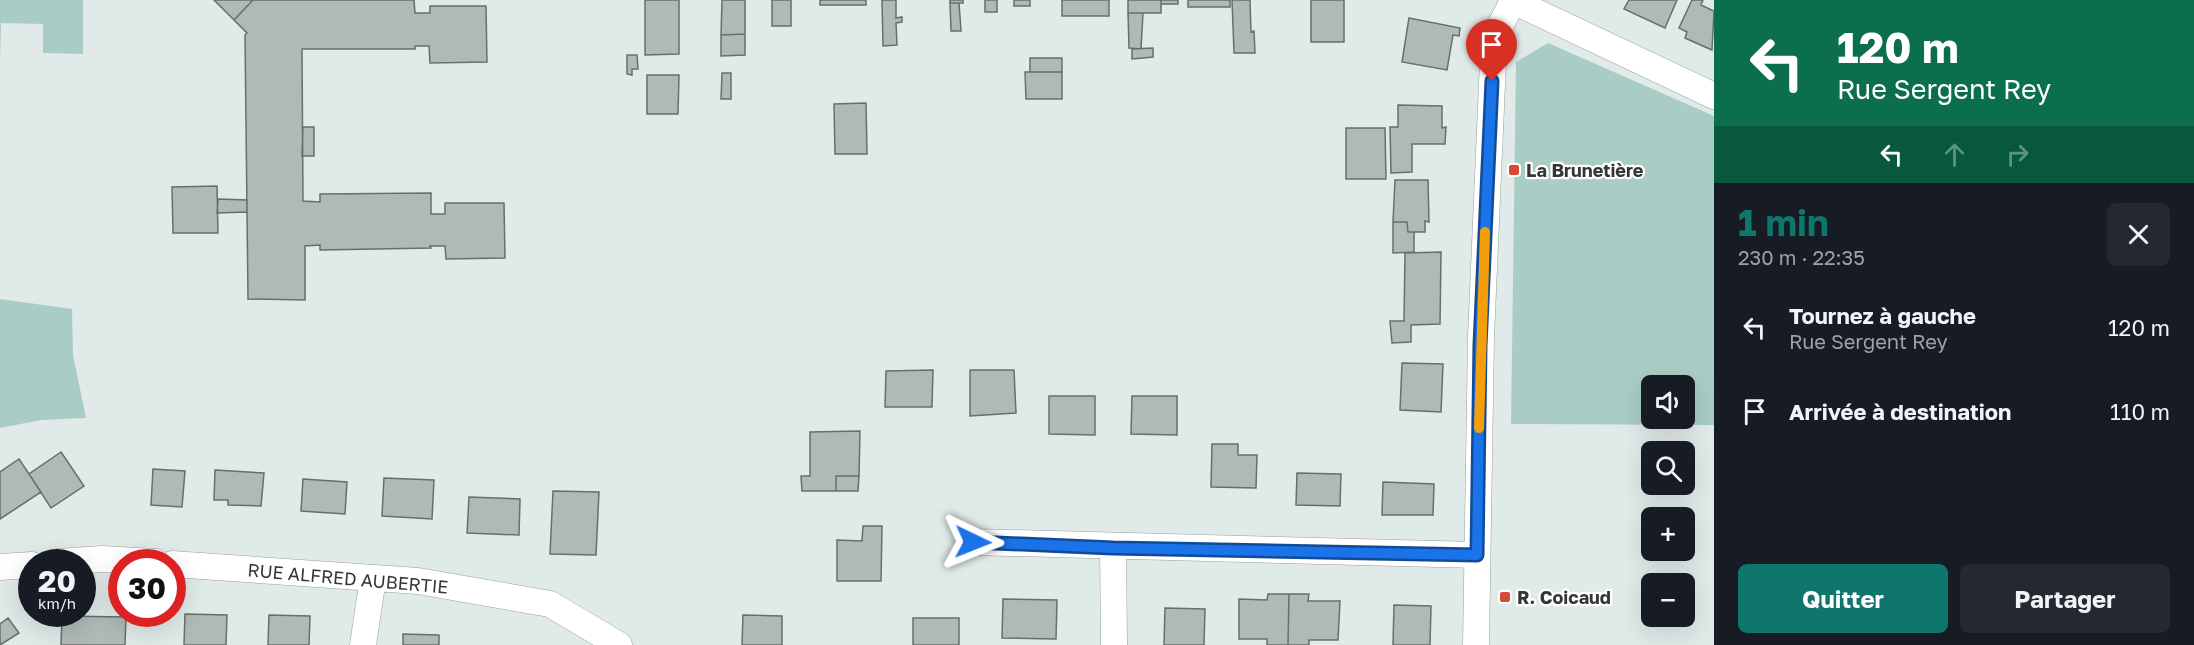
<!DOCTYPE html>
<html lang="fr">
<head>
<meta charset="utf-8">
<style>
	body { margin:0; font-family:"Golos Text",sans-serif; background:#242831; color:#f1f3f6; height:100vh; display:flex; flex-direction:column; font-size:22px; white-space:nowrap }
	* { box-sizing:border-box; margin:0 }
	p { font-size:20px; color:#9ea1a6 }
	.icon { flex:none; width:33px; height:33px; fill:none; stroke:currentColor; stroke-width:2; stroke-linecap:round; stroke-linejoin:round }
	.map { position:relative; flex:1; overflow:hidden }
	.drawer { display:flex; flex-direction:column; background:#171b24; width:480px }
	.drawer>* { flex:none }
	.top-card { background:#0b6e4f; color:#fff; overflow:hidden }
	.buttons { position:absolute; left:1641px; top:375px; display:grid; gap:12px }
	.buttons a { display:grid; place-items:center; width:54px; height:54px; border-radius:9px; background:#171b24; box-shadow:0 6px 24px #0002; font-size:30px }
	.speed { position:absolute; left:18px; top:549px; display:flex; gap:12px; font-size:30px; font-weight:700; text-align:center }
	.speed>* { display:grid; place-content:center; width:78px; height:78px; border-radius:50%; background:#171b24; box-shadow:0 6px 24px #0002; line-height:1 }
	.speed small { font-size:15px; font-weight:400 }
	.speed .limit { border:9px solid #d22; background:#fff; color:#111 }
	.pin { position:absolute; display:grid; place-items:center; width:51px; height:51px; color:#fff; margin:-62px -26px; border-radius:50% 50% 50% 0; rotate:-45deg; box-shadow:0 0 6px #0007 }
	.pin .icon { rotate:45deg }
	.me { position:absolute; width:66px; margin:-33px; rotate:92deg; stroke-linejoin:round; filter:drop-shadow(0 0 4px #0008) }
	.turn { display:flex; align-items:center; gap:21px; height:126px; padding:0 24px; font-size:27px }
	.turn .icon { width:78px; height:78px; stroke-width:2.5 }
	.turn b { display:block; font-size:42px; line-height:51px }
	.lanes { display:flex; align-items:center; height:57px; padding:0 24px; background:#0003; justify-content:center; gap:30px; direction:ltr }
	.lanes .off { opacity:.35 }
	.round { display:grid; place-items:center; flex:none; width:63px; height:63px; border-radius:9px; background:#242831 }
	.summary { display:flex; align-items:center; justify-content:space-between; height:102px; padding:0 24px }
	h1 { font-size:36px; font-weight:700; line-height:45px; color:#0f766e }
	.action { display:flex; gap:12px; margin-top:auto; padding:12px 24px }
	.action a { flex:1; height:69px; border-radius:9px; background:#0f766e; color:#fff; font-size:24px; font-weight:700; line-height:69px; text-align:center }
	.action a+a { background:#242831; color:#f1f3f6 }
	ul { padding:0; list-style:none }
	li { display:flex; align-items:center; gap:18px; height:84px; padding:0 24px }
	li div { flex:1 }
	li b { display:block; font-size:22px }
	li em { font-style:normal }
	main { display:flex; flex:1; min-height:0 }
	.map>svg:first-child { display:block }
</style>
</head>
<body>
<main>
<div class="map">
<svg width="1714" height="645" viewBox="0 0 1714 645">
	<rect width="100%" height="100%" fill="#e0eae8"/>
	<path fill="#a9cdc5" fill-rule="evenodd" d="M0,0h83v54l-40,-1v-29l-42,-1 -1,41z
		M1548,43l166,73v309l-203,-1 5,-362zM1652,386h32v32h-32z
		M0,299l72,10 1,46 13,63 -45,2 -41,8z"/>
	<path fill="#b0b9b7" stroke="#676f6d" stroke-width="1.5" d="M214,0h39l-19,20z
		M253,0h161l1,13h15v-7h56l1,56 -57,1 -1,-17h-14v3h-113l1,152 17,1v-8l111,-1v21h14v-11h59l1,55 -59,1 -1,-13h-15l1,2 -111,2v-5l-15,1v54l-57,-1 -3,-264 2,-2 -13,-13z
		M645,0h34v54l-34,1z
		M722,0h23v34l-24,1z
		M772,0h19v26h-19z
		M820,0h46v5h-46z
		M882,0h14v18l6,-1v5l-6,1 1,22 -14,1z
		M950,0h13v3h-13z
		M985,0h12v12h-12z
		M1014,0h16v6h-16z
		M1062,0h47v16h-47z
		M1128,0h33v13h-33z
		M1161,0h17v4h-17z
		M1188,0h42v7h-42z
		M1232,0h18l1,32 3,-1 1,22h-21z
		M1311,0h33v42h-33z
		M1629,0h48l-12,28 -41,-19z
		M1692,0h11l-2,5 13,6 -2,39 -27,-12 2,-6 -8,-4z
		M950,3h9l2,28h-10z
		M1128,13h15l-2,36 -12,-1z
		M1409,18l51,10 -1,8 -6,-1 -6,35 -45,-8z
		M745,34v21l-24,1v-21z
		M1153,48v9l-21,2v-10z
		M627,55h10l1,14h-6v6l-5,-1z
		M1030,58h32v14h-32z
		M1025,72h37v27h-36z
		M722,73h9v26h-10z
		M647,75h32l-1,39h-31z
		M866,103l1,51h-32l-1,-50z
		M1398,105l44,1v22l4,-1 -1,17h-33v28l-21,1 -1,-46h8z
		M303,127h11v29h-12z
		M1346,128h39l1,51h-40z
		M1395,180h33l1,42 -4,-1v11h-17l-1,-10h-14z
		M217,186l1,47h-45l-1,-46z
		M218,199l29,1v12l-30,1z
		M1393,222h14l1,10h6v20l-21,1z
		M1441,252l-1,72 -29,1v17l-19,1 -2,-22h14l1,-68z
		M1402,363l41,1 -2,48 -41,-2z
		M933,370l-1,37h-47l1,-36z
		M970,370h44l2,43 -46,3z
		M1049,396h46v39l-46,-1z
		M1132,396h45v39l-46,-1z
		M860,431l-1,45h-23v15h-34l-1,-15h9v-44z
		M1212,444h26v11h19l-1,33 -45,-1z
		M61,452l23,34 -33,22 -22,-34z
		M19,459l22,33 -41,27v-47z
		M153,469l32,2 -3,36 -31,-2z
		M215,470l49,3 -3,33 -33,-1v-5h-14z
		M1297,473l44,1 -1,32 -44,-1z
		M836,476h23l-1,15h-22z
		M384,478l50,2 -2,39 -50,-3z
		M303,479l44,3 -2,32 -44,-3z
		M1383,482l51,2 -1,31h-51z
		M553,491l46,1 -3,63 -46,-1z
		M469,497l51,2 -1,36 -52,-2z
		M863,526h19l-1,55h-44v-41l25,1z
		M1268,594h21l-1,51h-21v-6h-28v-40l28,1z
		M1289,594h20l-1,7h32l-2,39h-29v5h-21z
		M1003,599l54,1 -1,39 -54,-1z
		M1394,605l37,1 -1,39h-37z
		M1165,608l40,1 -1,36h-40z
		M185,614l42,1 -1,30h-42z
		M269,615l41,1 -1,29h-41z
		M743,615l39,1v29h-40z
		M62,616l64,1 -1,28h-64z
		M8,618l11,15 -19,12v-21z
		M913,618h46v27h-46z
		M403,634l36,1v10h-36z"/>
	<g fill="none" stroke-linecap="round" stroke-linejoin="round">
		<defs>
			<path id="minor" d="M1511,0l203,96
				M973,542l504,13
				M1113,548l1,97
				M57,562l45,-3 54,3
				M172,564l246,17 132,23 69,41
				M0,567l32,-2
				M363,645l10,-67
				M1476,645l5,-308 13,-299 19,-37"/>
		</defs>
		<use href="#minor" stroke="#97a09e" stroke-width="27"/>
		<use href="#minor" stroke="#fff" stroke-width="26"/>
	</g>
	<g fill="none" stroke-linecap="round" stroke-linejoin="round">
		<defs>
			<path id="route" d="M973,542l140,6 364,7 3,-210 12,-264"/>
		</defs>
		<use href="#route" stroke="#114b97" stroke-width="15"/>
		<use href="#route" stroke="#1a73e8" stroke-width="10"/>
		<path stroke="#f59e0b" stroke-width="10" d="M1479,428l6,-196"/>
	</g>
	<g fill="#d54935" stroke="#fff" stroke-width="2">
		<rect x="1508" y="164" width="12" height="12" rx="3"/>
		<rect x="1499" y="591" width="12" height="12" rx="3"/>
	</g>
	<g text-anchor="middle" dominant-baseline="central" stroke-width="4.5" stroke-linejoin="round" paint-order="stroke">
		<g font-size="18" font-weight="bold" fill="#343736" stroke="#fff" text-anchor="start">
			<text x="1526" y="170">La Brunetière</text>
			<text x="1517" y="597">R. Coicaud</text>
		</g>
		<g font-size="18" fill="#343736" stroke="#fff">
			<text transform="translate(348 578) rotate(5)">RUE ALFRED AUBERTIE</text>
		</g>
	</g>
</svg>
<div class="buttons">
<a><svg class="icon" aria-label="sound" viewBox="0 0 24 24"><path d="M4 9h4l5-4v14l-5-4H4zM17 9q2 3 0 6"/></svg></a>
<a><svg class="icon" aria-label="search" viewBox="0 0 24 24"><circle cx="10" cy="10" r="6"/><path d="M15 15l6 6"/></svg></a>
<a>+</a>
<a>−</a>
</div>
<div class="speed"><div>20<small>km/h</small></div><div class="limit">30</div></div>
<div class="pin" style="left:1492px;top:81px;background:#d93025"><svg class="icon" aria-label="arrive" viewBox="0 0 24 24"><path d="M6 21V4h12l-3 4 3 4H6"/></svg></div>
<svg class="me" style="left:973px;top:542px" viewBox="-20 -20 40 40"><path d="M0-17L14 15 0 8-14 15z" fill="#1a73e8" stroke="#fff" stroke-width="4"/></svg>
</div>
<section class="drawer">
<div class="top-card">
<div class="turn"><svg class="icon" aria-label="left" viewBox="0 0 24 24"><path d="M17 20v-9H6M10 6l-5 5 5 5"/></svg><div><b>120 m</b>Rue Sergent Rey</div></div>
<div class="lanes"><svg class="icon" aria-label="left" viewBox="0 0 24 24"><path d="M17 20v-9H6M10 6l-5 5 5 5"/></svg><svg class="icon off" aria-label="ahead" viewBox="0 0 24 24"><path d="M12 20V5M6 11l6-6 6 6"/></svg><svg class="icon off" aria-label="right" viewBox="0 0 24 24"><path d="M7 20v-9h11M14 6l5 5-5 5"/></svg></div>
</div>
<div class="summary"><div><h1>1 min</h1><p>230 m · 22:35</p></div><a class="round"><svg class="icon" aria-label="close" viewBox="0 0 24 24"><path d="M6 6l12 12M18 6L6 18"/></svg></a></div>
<ul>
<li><svg class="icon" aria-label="left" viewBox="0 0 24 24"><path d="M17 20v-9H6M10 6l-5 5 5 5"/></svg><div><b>Tournez à gauche</b><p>Rue Sergent Rey</p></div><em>120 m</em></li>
<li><svg class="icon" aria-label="arrive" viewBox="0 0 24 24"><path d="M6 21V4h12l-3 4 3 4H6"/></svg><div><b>Arrivée à destination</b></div><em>110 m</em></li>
</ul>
<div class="action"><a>Quitter</a><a>Partager</a></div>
</section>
</main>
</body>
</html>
